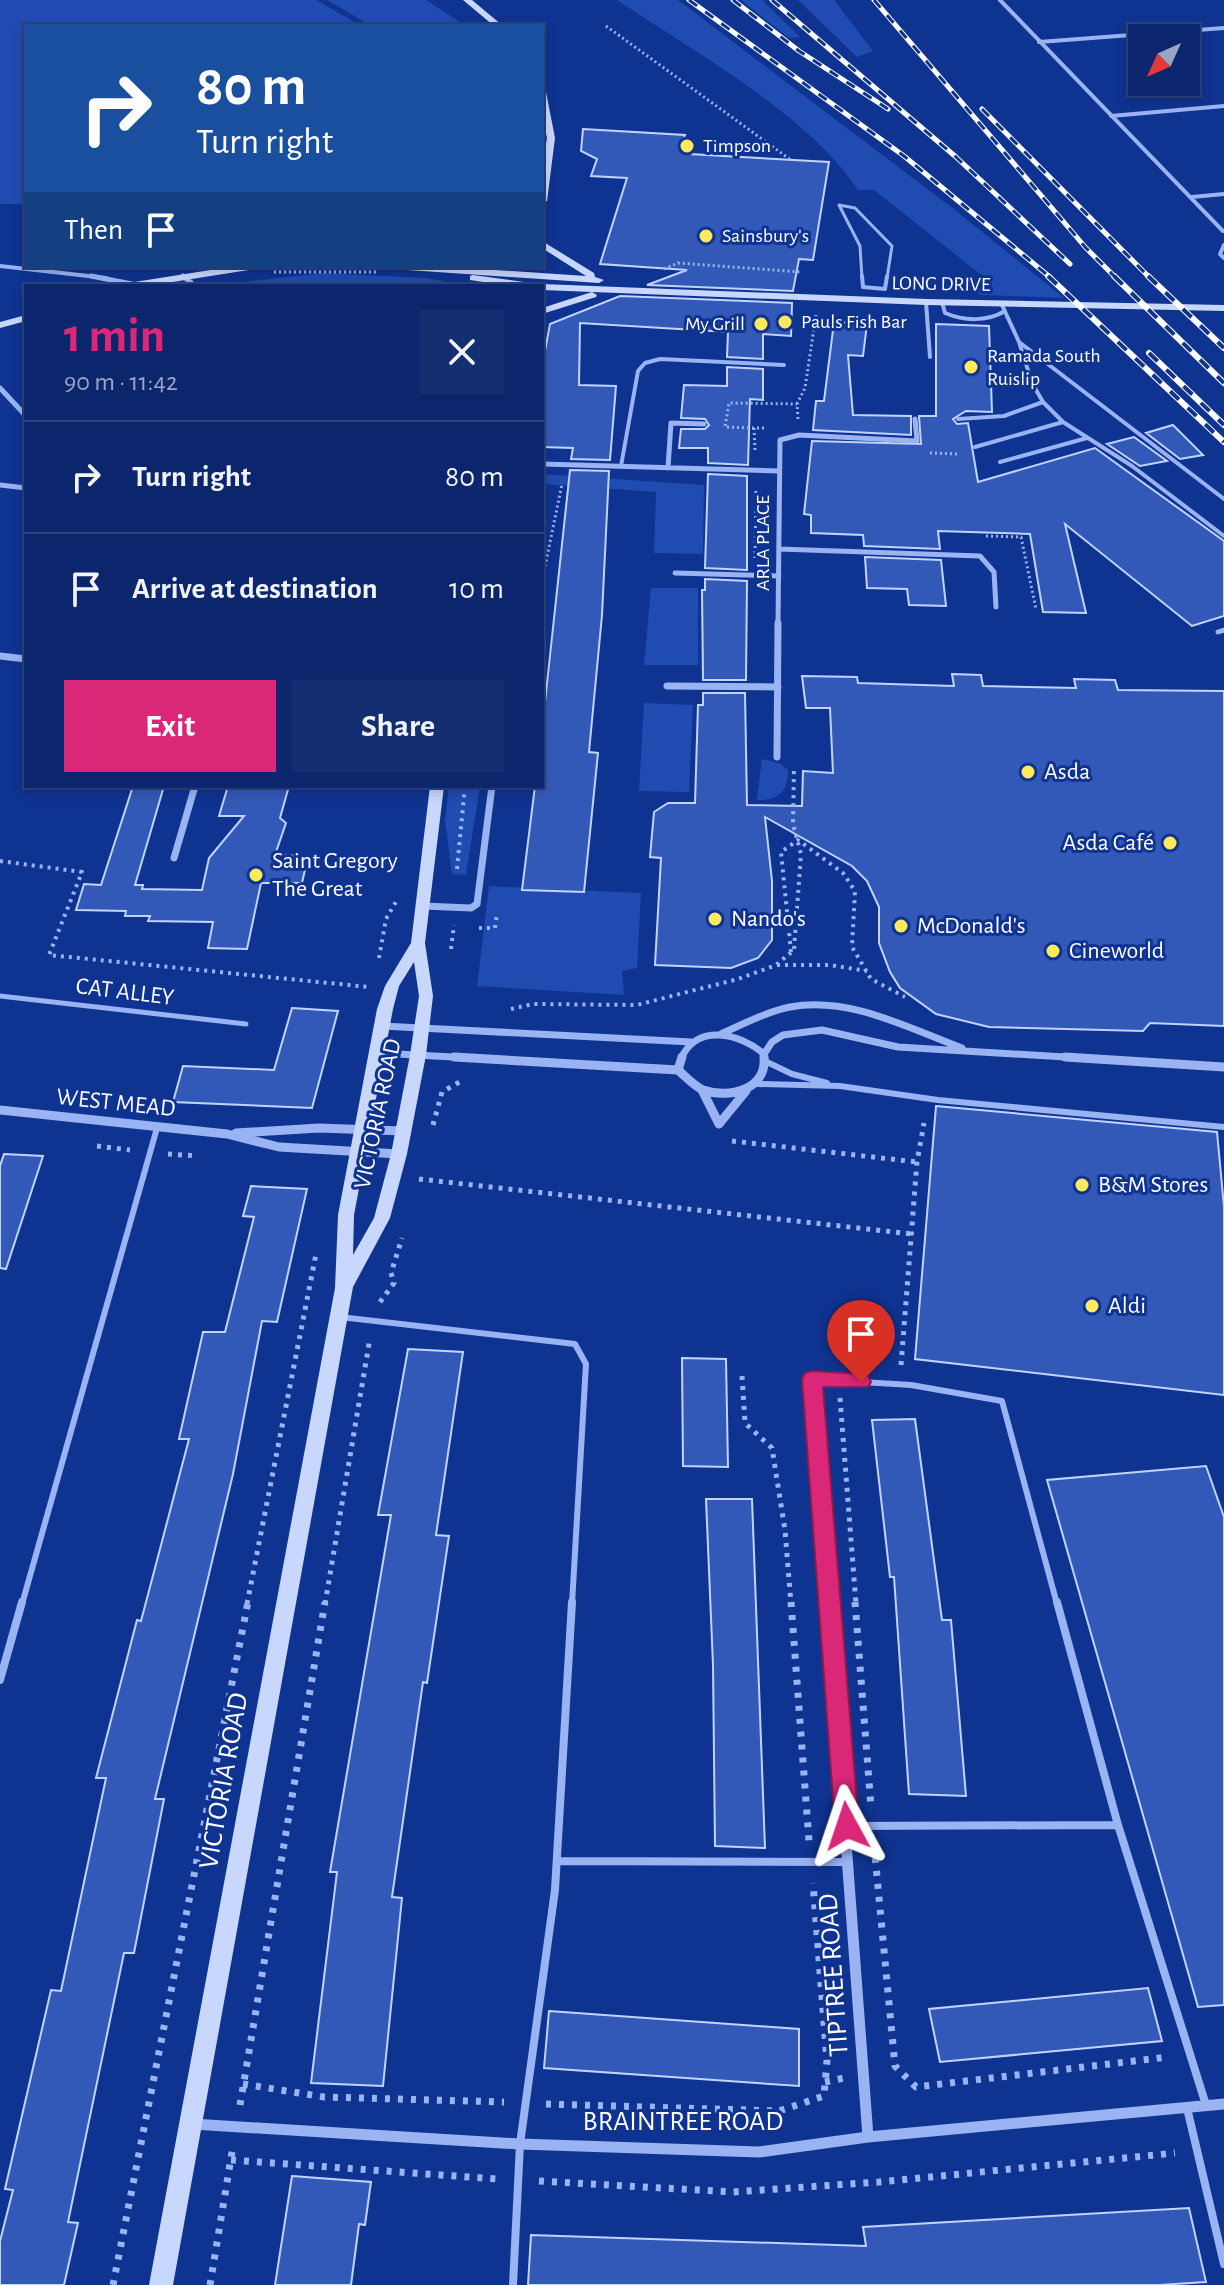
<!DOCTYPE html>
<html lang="en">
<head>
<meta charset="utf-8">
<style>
	body { margin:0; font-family:"Alegreya Sans",sans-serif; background:#142e72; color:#f1f3f6; height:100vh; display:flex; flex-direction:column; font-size:30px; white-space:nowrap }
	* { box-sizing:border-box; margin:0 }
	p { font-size:26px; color:#9aa5c2 }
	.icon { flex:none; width:44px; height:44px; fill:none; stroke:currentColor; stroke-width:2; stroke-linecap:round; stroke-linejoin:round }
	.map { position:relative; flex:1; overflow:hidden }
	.panel { position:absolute; left:24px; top:284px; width:520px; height:504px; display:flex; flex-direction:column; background:#0b266c; border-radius:0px; box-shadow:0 4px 12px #0003,0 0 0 2px #2b437f }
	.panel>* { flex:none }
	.hud { position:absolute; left:24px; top:24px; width:520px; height:244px; border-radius:0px; box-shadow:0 4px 12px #0003,0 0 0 2px #2b437f; background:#1a4fa0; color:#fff; overflow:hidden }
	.needle { width:52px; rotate:225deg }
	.controls { position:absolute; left:1128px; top:24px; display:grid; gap:16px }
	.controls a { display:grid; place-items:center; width:72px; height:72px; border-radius:0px; background:#0b266c; box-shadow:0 4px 12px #0003,0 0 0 2px #2b437f; font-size:40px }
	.pin { position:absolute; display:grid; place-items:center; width:68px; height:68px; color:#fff; margin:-82px -34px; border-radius:50% 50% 50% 0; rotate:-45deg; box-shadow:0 0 8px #0007 }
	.pin .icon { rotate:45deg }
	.me { position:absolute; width:88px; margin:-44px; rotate:355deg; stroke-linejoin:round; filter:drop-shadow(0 0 6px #0008) }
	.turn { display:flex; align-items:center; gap:28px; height:168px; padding:0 40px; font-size:36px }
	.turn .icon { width:104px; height:104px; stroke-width:2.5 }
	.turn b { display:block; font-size:56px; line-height:68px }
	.then { display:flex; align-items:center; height:76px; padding:0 40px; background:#0003; gap:16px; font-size:30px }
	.round { display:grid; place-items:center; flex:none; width:84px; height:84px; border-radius:0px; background:#142e72 }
	.overview { display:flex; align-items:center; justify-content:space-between; height:136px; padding:0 40px }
	h1 { font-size:48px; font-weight:600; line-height:60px; color:#db2777 }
	.action { display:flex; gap:16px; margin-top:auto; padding:16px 40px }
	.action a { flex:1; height:92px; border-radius:0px; background:#db2777; color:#fff; font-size:32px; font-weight:600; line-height:92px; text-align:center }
	.action a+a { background:#142e72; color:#f1f3f6 }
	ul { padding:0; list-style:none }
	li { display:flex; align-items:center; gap:24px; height:112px; padding:0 40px; border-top:2px solid #2b437f }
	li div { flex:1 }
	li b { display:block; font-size:30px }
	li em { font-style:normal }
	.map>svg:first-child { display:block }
</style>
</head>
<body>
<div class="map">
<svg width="1224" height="2285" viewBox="0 0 1224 2285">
	<rect width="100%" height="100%" fill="#0f3390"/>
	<path fill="#204bb0" d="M0,0h316l46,26h-336v178h-26z
		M327,0h99l34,22 -17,4h-72z
		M617,0h61l277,210 109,88 -83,-3 -20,-14h28l-115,-91h-16c-49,-75 -165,-139 -241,-190z
		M741,0h21l38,37 -11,1z
		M798,0h36l39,51 -16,6z
		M323,273l103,5 16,3 7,5h-243z
		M542,474l162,11 -1,69 -49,-1 2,-61 -114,-8z
		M651,588h47v77h-54z
		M644,703l49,2 -4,87 -50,-1z
		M762,759l17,4 9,7c0,21 -9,31 -31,30z
		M449,786h31l-14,89 -14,-1 -7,-54z
		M489,886l152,7 -4,75 -15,3 2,24 -147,-9z"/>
	<path fill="#3359b8" stroke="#c1d3fe" stroke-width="2" d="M583,129l102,6 -2,6 11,1 -4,12 139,8 -16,98 -14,-1 -6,32 -146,-6 40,-15 -87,-6 27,-86 -36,-2 6,-17 -16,-8z
		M620,296l172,7 -1,33 -28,-2v25l-36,-2 1,-25 -148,-9 -1,62 37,1 -6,74 -39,-1 2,-11 -31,-1v-80l8,-43z
		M834,322l33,2 -4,32 -15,-1 5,60 58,1v19l-98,-5 3,-29h8z
		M936,324l53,2 3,86 -26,-1 -13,8 4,5 11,-1 10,59 117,-34 129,93v75l-32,10 -127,-102 21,89 -43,-1 -13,-78 -92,-3 2,18 -76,-3 -1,-11 -52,-2v-18l-7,-1 8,-73 109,3 -2,-28h17z
		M727,367l36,2v31l-13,-1 -2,66 -40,-2v-15h-29l2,-19h24l4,-4 -4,-6 -24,-1 3,-33 43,1z
		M1173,425l30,30 -23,4 -34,-26z
		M1134,437l33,24 -27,5 -33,-22z
		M570,470l39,1 -7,144 -13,137 9,1 -14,139 -62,-2 13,-104h7v-56z
		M708,474l39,2v94l-42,-2z
		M865,557l76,3 5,46 -37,-1 -2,-16 -40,-1z
		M705,579l42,2 -1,99h-43l-1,-90h3z
		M952,674l29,1 2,11 93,2 -2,-9 41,1 3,10 106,1v335l-74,-3 -7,8 -154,-4 -53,-13 -36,-26 -10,-16 -11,-29v-36l-12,-26 -15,-15 -87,-49 7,64v59l-14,18 -27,10 -76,-3 6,-107 -11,-1 4,-45 14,-9h27l3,-98h5v-12h42l2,112 55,1 1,-35 30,2 -3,-65h-24l-4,-32 55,1 1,6 96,3z
		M133,786h31l-29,99h8l-1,4 60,1 7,-32 35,-42h-25l9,-30h61l-9,32 6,5 -11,32 33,1 -6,27h-41l-14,66 -39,-1 5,-26 -65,-1 2,-5h-25l1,-5 -50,-1 8,-26 17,1z
		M292,1008l46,3 -26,97 -139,-6 10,-36 91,4z
		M936,1106l281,26 7,75v188l-309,-36z
		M4,1154l39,2 -37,113 -6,-1v-102z
		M251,1186l56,3 -30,133 -15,-1 -29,153 -78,325h9l-30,154h-10l-56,269 10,1 -14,62h-64v-44l13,-51 -8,-1 46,-199 10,1 45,-213h-10l41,-158 4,1 48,-182h-10l24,-107h22l29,-115 -11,-1z
		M408,1349l55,3 -27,183 13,1 -22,147 -4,-1 -31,215 10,1 -19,188 -72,-3 26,-211h-7l61,-357h-13z
		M682,1358l44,1 2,108 -45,-1z
		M915,1419l27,201h9l15,176 -57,-2 -15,-217h-4l-18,-157z
		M1206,1466l18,51v488l-26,2 -151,-527z
		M706,1499h46l13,349 -50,-2 -2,-181z
		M1148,1988l14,53 -222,21 -11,-53z
		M549,2011l250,18v57l-255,-18z
		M292,2176l79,6 -6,43 -6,-1 -8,61h-76z
		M1189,2208l17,74 -47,3h-631l3,-50 335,11 -3,-19z"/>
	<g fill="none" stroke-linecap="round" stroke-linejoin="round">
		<path stroke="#99b3f3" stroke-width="3" stroke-dasharray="2 3" stroke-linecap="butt" d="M606,26l185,134
			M664,269l14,-6 123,9
			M274,272h102
			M798,419l-1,-15 8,-16 11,-73
			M754,428l-29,-1 4,-24 68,1
			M755,450l-1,-22h13
			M930,453l30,1
			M986,536l35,1 15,72
			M755,558l1,-70
			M542,581l20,-97"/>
		<path stroke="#99b3f3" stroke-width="4" stroke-dasharray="3 5" stroke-linecap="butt" d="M0,861l82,11 -33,83 320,32
			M457,869l8,-83
			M479,928h16l2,-14
			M451,949l3,-24
			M791,952l-10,-100 17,-12 45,33 12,18 -3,56 19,32 34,18
			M379,958l7,-39 11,-19
			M777,965h52l38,6
			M511,1009l22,-5 104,1 101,-26 38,-14 18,-15 7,-96 -8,-30 1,-56"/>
		<path stroke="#99b3f3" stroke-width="5" stroke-dasharray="4 6" stroke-linecap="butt" d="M433,1125l9,-33 21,-12
			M732,1141l185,21
			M97,1146l33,4
			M168,1154l30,2
			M419,1179l493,55
			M380,1302l14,-19 -3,-10 11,-35
			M901,1365l16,-203 7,-39
			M742,1376l3,47 27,25 13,82 6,74
			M840,1398l16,206
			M247,1604l69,-350
			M325,1604l45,-266"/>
		<path stroke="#99b3f3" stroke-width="7" stroke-dasharray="5 8" stroke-linecap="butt" d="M791,1602l18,239
			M855,1602l16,205
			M874,1845l21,221 21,21 252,-30
			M825,2082l19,-4
			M243,2084l81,13 180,5
			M546,2104l233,7 45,-15 3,-35 -14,-178
			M240,2105l85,-503
			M231,2160l266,19
			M539,2181l194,11 146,-10 296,-29
			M113,2285l135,-683
			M210,2285l23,-139"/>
		<path stroke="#99b3f3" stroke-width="3" d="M862,278l-2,-32 -21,-41 16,3 37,38 -5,32"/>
		<path stroke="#99b3f3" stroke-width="4" d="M862,276l1,11 22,2 2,-13
			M926,302l4,55
			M942,302l3,11c19,8 42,9 60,-2
			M1001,303l18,39 205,157
			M1019,342l13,41 11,19 20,20 69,44 92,70
			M958,419l46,-3 39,-14
			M975,447l88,-25
			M1000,462l87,-24
			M621,466l17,-95 7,-8 15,-4 124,6"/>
		<path stroke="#99b3f3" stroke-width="5" d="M1218,632l6,-2
			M0,996l246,28"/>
		<path stroke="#99b3f3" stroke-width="6" d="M767,1062l25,12 35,9
			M758,1084l82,2 98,14 286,27
			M340,1317l235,27 11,20 -14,240
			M812,1379l99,6 91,16 55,203
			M22,1604l135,-476"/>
		<path stroke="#99b3f3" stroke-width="8" d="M1057,1602l61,223 88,280
			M0,1680l22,-78
			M847,1826l271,-1
			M557,1861l290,1
			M1187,2108l37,156
			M513,2285l7,-141 35,-254 17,-288"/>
		<path stroke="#99b3f3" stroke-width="4" d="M1000,0l223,231
			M1039,42l185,-14
			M1111,116l113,-10
			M1192,197l32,-3
			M1224,245l-4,9 4,4
			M0,266l106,12"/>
		<path stroke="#99b3f3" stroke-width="5" d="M91,276l41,8
			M183,276l12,10
			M0,388l26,28
			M542,464l237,7
			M668,468l3,-45 33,1
			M0,485l26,3
			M779,549l201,7 14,16 2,35
			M675,573l104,3
			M778,625l2,-185 19,-5 118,6 -2,-22"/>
		<path stroke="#99b3f3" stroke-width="7" d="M0,656l26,3
			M667,686l111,1
			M777,757l1,-134
			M174,858l21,-72
			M423,906l48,2 6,-4 15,-118
			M382,1026l309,16
			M721,1034c22,-10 45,-22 69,-27 59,-11 118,21 172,41
			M379,1053l110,6
			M764,1054l8,-12 11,-7 39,-5 76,17 200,12
			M681,1059c15,-36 59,-26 83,-5v5"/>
		<path stroke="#99b3f3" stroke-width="9" d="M454,1057l224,13
			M682,1057l-4,13c8,7 16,16 25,20 26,9 64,0 61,-33
			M1065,1057l159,10
			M702,1090l17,34 27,-33
			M0,1110l227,24 52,13 120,7
			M236,1133l83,-5 84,3
			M812,1379l17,225"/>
		<path stroke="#99b3f3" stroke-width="11" d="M828,1602l40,535
			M192,2124l328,20 239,8 109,-15 356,-33"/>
		<path fill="#c8d7fd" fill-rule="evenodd" d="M463,0h9l31,26h-9z
			M542,89l4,3 9,46 -8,63 -5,3v-35l5,-31 -5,-24z
			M542,241l52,32 1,4 9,3 -5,3 -206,-14 -5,-3h48l150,10 -44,-28z
			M236,266h24l-5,3 -108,17h-24l5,-3z
			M473,275l58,8 5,3h-26l-40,-6v-4z
			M542,284l384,15 298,6v6l-298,-6 -384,-15v-4h-4z
			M592,292l5,3 -1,2 -54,17v-6z
			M26,315v6l-26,7v-6z
			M430,786h14l-19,157 8,53 -7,59 -19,99 -17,64 -37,69 -180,998h-24l186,-997 3,-73 39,-206 8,-23 26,-43zM414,962l5,34 -9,59 -19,99 -17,64 -21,37 1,-40 39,-206 6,-23z"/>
		<defs>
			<path id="rail-far1" d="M689,0l215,156 147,122
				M733,0l66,51 89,58
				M772,0l184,157 114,107
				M874,0l212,248 30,30
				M982,109l168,169"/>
			<path id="rail" d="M1048,276l176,166
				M1114,276l110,107
				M1148,276l76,72
				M1149,353l75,72"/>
		</defs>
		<use href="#rail-far1" stroke="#fff" stroke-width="5"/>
		<use href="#rail" stroke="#fff" stroke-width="6"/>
		<use href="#rail-far1" stroke="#0f3390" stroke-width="3" stroke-dasharray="10" stroke-linecap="butt"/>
		<use href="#rail" stroke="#0f3390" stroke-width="4" stroke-dasharray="12" stroke-linecap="butt"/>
	</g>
	<path fill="#db2777" stroke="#8e194d" stroke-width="2" d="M812,1371l49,3 7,2 3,6 -3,5h-45l36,439 -3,8 -9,3 -8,-3 -4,-8 -33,-447 3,-6z"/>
	<g fill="#ffea5b" stroke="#0f3390" stroke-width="3">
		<circle cx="687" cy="146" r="8"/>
		<circle cx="706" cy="236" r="8"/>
		<circle cx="785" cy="322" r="8"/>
		<circle cx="761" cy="324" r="8"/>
		<circle cx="971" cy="367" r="8"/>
		<circle cx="1028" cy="772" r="8"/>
		<circle cx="1170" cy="843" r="8"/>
		<circle cx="256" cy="875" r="8"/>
		<circle cx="715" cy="919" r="8"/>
		<circle cx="901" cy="926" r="8"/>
		<circle cx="1053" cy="951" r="8"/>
		<circle cx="1082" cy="1185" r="8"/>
		<circle cx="1092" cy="1306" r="8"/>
	</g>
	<g text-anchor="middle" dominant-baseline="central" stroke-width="6" stroke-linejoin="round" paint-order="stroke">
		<g font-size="20" fill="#fff" stroke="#0f3390" text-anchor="start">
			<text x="703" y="146">Timpson</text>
			<text x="722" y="236">Sainsbury's</text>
			<text x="801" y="322">Pauls Fish Bar</text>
			<text x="745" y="324" text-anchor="end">My Grill</text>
			<text x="987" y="356">Ramada South<tspan x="987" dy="23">Ruislip</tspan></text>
		</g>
		<g font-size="20" fill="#fff" stroke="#0f3390">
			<text transform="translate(941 284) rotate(1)">LONG DRIVE</text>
			<text transform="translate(763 543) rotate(-90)">ARLA PLACE</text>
		</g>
		<g font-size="24" fill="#fff" stroke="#0f3390" text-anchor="start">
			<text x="1044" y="772">Asda</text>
			<text x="1154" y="843" text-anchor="end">Asda Café</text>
			<text x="272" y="861">Saint Gregory<tspan x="272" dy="28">The Great</tspan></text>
			<text x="731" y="919">Nando's</text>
			<text x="917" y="926">McDonald's</text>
			<text x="1069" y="951">Cineworld</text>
			<text x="1098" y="1185">B&amp;M Stores</text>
			<text x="1108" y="1306">Aldi</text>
		</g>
		<g font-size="24" fill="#fff" stroke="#0f3390">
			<text transform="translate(125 992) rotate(7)">CAT ALLEY</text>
			<text transform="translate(116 1103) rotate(6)">WEST MEAD</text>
			<text transform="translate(378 1114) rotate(-78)">VICTORIA ROAD</text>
		</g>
		<g font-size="28" fill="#fff" stroke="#0f3390">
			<text transform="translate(224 1781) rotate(-80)">VICTORIA ROAD</text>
			<text transform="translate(834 1975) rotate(-94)">TIPTREE ROAD</text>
			<text x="683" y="2122">BRAINTREE ROAD</text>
		</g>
	</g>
</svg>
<div class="controls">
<a><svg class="needle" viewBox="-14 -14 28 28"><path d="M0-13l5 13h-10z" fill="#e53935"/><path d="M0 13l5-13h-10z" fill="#9aa5c2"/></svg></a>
</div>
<div class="pin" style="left:861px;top:1382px;background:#d93025"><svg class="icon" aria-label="arrive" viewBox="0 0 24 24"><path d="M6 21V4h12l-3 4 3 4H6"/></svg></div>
<svg class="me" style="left:847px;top:1826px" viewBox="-20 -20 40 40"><path d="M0-17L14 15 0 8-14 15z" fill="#db2777" stroke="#fff" stroke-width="4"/></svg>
<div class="hud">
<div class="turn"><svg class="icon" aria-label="right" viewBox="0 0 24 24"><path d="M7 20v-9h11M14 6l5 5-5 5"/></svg><div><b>80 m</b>Turn right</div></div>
<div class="then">Then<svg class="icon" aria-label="arrive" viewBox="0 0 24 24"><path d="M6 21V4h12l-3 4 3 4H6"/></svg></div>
</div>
<section class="panel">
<div class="overview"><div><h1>1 min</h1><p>90 m · 11:42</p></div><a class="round"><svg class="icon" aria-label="close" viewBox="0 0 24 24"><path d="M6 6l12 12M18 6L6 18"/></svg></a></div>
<ul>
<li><svg class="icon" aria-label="right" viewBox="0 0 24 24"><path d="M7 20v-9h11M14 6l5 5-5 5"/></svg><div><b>Turn right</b></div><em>80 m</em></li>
<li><svg class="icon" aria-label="arrive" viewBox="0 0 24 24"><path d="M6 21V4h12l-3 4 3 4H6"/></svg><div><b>Arrive at destination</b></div><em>10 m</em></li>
</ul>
<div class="action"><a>Exit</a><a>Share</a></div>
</section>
</div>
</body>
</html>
